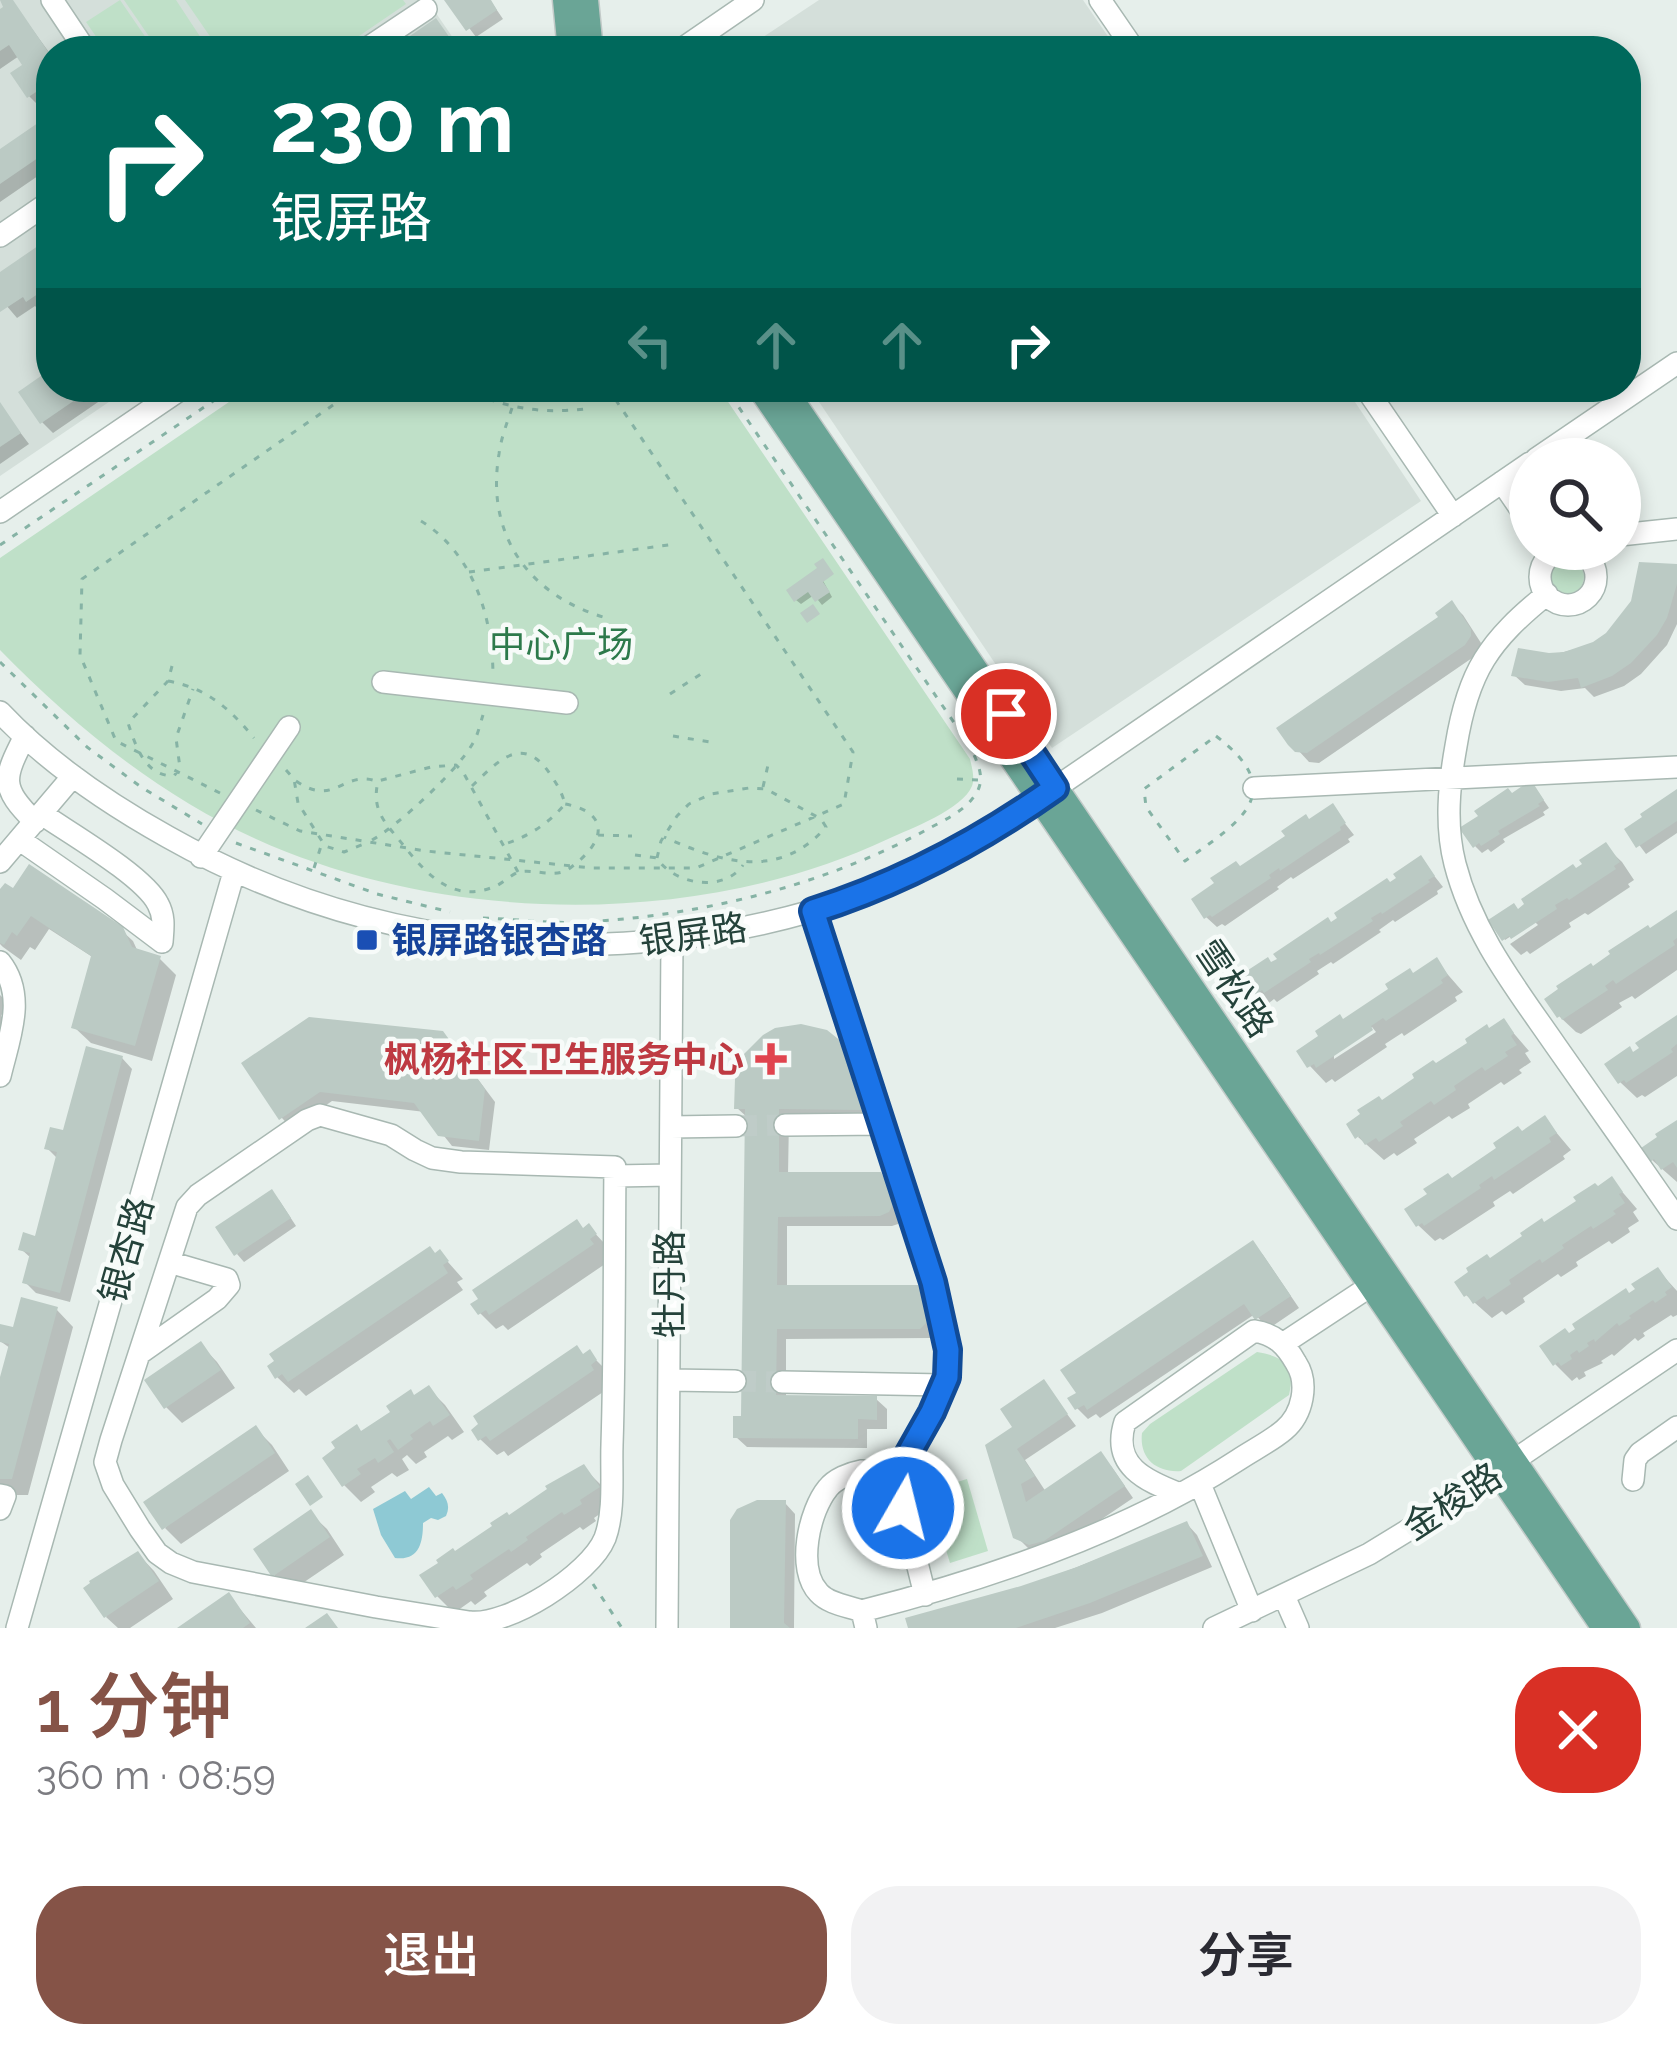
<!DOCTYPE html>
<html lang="zh">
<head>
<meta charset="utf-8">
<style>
	body { margin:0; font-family:Raleway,"Noto Sans SC",sans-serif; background:#f2f2f3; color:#2b2b33; height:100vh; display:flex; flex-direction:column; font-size:45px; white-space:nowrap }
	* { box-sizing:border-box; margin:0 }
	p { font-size:39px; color:#7c7c81 }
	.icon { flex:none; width:66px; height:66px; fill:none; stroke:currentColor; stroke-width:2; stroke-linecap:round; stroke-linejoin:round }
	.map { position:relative; height:1628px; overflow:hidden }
	.details { display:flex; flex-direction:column; background:#fff; flex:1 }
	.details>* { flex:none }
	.guide { position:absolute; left:36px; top:36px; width:1605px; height:366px; border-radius:48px; box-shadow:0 6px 18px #0003; background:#00695c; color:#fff; overflow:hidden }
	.buttons { position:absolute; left:1509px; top:438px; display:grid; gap:24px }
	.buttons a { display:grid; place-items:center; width:132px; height:132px; border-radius:50%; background:#fff; box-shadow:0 6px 18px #0003; font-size:60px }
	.pin { position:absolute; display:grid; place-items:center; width:102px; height:102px; color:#fff; margin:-51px; border:6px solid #fff; border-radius:50%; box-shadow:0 3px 12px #0007 }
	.me { position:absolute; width:132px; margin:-66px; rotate:8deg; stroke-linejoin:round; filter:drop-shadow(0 0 9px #0008) }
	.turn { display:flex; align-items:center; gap:42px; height:252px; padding:0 36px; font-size:54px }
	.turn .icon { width:156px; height:156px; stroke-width:2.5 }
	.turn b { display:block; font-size:84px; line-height:102px }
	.lanes { display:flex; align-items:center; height:114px; padding:0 36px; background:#0003; justify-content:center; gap:60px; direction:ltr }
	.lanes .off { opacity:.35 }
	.round { display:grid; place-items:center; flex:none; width:126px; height:126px; border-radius:48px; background:#f2f2f3 }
	.summary { display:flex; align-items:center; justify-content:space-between; height:204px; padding:0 36px }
	h1 { font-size:72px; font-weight:600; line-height:90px; color:#855347 }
	.cta { display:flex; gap:24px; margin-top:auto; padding:24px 36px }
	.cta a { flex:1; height:138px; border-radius:48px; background:#855347; color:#fff; font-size:48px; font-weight:600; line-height:138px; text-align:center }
	.cta a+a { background:#f2f2f3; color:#2b2b33 }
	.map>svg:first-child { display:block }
</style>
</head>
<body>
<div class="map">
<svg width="1677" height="1628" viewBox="0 0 1677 1628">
	<rect width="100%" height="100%" fill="#e6efeb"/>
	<path fill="#d4dfda" d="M0,0h427l35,51h-411v336h80l-131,89z
		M819,0h264l35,51h-376z
		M809,387h536l76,114 -369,247z"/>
	<path fill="#bfe0c8" d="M120,0l35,51h-49l-20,-29z
		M124,0h52l25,38 -19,13h-23z
		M185,0h218l3,4 -69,47h-117z
		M251,387h467l252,372c2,9 5,19 2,27 -9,23 -62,43 -84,53 -189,89 -442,86 -632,0 -97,-44 -182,-113 -256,-189v-92z
		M1550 577a17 17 0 1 1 34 0a17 17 0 1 1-34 0Z
		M1257,1352c26,4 39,14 32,43l-108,76c-25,2 -42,-13 -39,-38l8,-9z
		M967,1479l21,72 -38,12 -22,-72z"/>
	<path fill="#8ec9d4" d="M429,1487l7,9 6,-3c6,8 8,14 4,23l-8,4 -7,-2 -8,5c0,20 -4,38 -28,35l-14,-23 -8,-26 32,-18 6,8z"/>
	<path fill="#0003" fill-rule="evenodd" d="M11,0l40,55v47l-1,-2 -10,7 -11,-11 -3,-31 -7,-9 -19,13v-56z
		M448,0h42l13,19 -27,18z
		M51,117v50l-51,35v-50z
		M51,241v61l-12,8 -4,-4 -18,12 -17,-20v-23z
		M51,373v14h69l-67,46 -11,-11z
		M0,406l29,38 -29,20z
		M1677,567v57l-10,21 -26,29 -17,12 -30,11 -9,-9 -24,3 -36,-6 -11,-10 34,-19 47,-12z
		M821,577l11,20 -10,8 -8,-10 -13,9 -5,-4z
		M1452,604l11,11 18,28 -6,13 -156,107 -10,-1 -11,-12 144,-132z
		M1538,792l11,16 -6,4 2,3 -42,24 2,3 -14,10 -3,-3 -6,4 -7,-7 7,-29 30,-21z
		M1677,792v41l-31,21 -18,-24z
		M1332,807l22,28 -6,4 2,3 -57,37 -2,-2 -14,10 2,2 -54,37 -3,-2 -5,3 -11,-10 34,-48z
		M1605,846l17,16 12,18 -6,4 2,3 -42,28 -3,-2 -16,10 2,4 -41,27 -3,-3 -6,4 -11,-11 28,-19 -4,-4 -29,19 -13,-19 27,-9 57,-40z
		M1421,859l22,28 -6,4 1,3 -43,28 -2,-2 -14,10 2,2 -48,32 -2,-2 -14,9 2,3 -42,28 -3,-3 -5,4 -11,-10 14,-27 118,-81z
		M0,895l121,35 12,11 5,11 21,6 17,17 -24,86 -61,-18 -17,-16 20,-69 -45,-29 -14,21 -5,-3 -9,13 -18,-13 -3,-3z
		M1677,913v57l-42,29 -3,-3 -13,7 3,4 -41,27 -5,-2 -17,-16 34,-47z
		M1436,961l27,31 -8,5 2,4 -53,35 -2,-3 -17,11 2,3 -52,35 -3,-3 -6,4 -16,-17 34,-44zM1372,1027l4,5 -42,27v-7z
		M0,995l8,8 -7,13 3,3 -4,9z
		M1677,1019v57l-32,21 -3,-2 -5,3 -17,-16 14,-27z
		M1504,1022l25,29 -4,2 6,9 -12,8 3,3 -18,12 -3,-3 -33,22 2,4 -18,11 -3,-3 -35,23 3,4 -20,13 -3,-3 -10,7 -26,-23 24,-34z
		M453,1046l42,56 -6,48 -37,-4 -27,-34 -93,-11 -40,28 -10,-11 -37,-54z
		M845,1048l26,71 -82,-1 -1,57h91l12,11 13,27 -6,11 -6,2h-105v62h132l11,11 10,31 -9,8 -145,1v59l90,1 11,10v20h-20v19l-120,-1 -11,-10 8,-18 4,-301 -11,-10z
		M122,1058l10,11 -62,233 -34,-9 -11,-11 7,-23 -11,-10 16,-10 21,-80 -11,-11 18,-14z
		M1545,1119l26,31 -8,6 2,3 -52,35 -3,-3 -17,11 2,4 -52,34 -3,-2 -5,3 -17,-16 34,-44z
		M1677,1124v58l-25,-22z
		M1612,1180l25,29 -4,3 6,9 -11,7 2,4 -18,12 -3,-3 -33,21 2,4 -17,11 -3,-3 -35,24 2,4 -19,13 -4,-4 -10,7 -26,-23 24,-34z
		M279,1200l17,26 -52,36 -7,-8z
		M589,1227l16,17 3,18 -100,68 -5,-5 -7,4 -16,-16z
		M1253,1244l10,11 36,53 -31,21 -13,-15 -155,104 -4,-4 -8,5 -11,-11z
		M440,1253l23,26 -6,3 6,8 -157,106 -7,-7 -5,4 -17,-16z
		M1658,1270l19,21v24l-4,2 -2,-2 -28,18 2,3 -7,5 -3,-3 -21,18 -2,-2 -11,7 2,2 -19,9 2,4 -7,4 -2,-3 -5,4 -17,-17 15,-27 59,-41z
		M57,1310l16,17 -45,168h-28v-107l10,-40 -10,-7v-7l15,-3z
		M201,1345l16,17 18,26 -53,35 -16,-16z
		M589,1353l17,17 3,18 -101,68 -4,-5 -7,4 -17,-16z
		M1044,1383l32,43 -51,34 21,32 65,-26 22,32 -77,52 -14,4 -14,-6 -12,-12v-109z
		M429,1389l16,16 19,27 -12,8 -4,-4 -24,16 3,5 -11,7 -9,-9 -5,4 7,11 -12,7 -5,-4 -21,14 4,5 -14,10 -17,-17 18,-51z
		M256,1429l16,16 17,26 -108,73 -16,-16z
		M584,1468l16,16 14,20 -20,14 2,3 -13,9 -3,-3 -40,27 2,3 -12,9 -3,-3 -43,29 3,4 -12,9 -4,-4 -17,12 -17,-17 18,-41z
		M785,1503l10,11 -1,114h-61z
		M310,1513l17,16 17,26 -53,36 -17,-16z
		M1187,1524l10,11 15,32 -110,46 -47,15h-144l110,-39z
		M138,1554l16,17 19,28 -43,29h-12l-12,-11z
		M229,1596l27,32h-74z"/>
	<path fill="#bbcac4" d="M0,0h13l38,56v52l-12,-18 -12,8 -17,-25 12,-8 -13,-20 -9,6v-42l3,-2z
		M444,0h47l6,10 -31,21z
		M436,18l23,33h-43l-9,-13z
		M51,114v35l-51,35v-35z
		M51,237v48l-25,17 -3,-5 -23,15v-40z
		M51,369v18h43l-54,37 -22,-32z
		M0,402l21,31 -21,14z
		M823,558l11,16 -11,8 7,10 -15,10 -7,-10 -14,10 -8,-12 31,-22 -3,-4z
		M1639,562l38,2v20l-10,34 -10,17 -26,28 -19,13 -31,12 -3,-10 -30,4 -37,-6 7,-28 31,5 15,-1 29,-10 13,-9 25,-32z
		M1452,600l19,29v7l-6,9 -158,108 -12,-1 -7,-7 -12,-17 162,-111 -3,-4z
		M813,604l7,10 -13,9 -7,-10z
		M1531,780l13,20 -6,4 2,2 -42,25 2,3 -19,12 -2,-3 -6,5 -14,-20 19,-12 -4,-5 34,-23 4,5z
		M1677,789v32l-41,27 -12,-19 18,-12 -2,-3z
		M1333,803l13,20 -6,4 1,3 -61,41 -1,-3 -10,7 2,3 -59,39 -2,-2 -6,4 -13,-20 23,-16 -4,-5 26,-17 4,5 45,-30 -4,-5 25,-17 3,5z
		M1606,842l14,20 -6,4 2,3 -47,31 -2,-2 -12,7 2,4 -46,30 -2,-3 -7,5 -14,-21 26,-17 4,6 6,-5 -3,-5 52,-35 3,4 6,-4 -3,-4z
		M1421,855l14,21 -7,4 2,2 -48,32 -1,-2 -10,6 2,3 -53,34 -1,-2 -10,6 2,3 -47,31 -2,-3 -6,5 -14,-21 26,-17 3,5 6,-3 -4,-5 55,-37 3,5 6,-4 -3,-5 53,-35 3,4 6,-4 -3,-4z
		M29,864l94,63 9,20 29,9 -26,90 -64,-18 20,-72 -60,-40 -14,20 -5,-4 -8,13 -4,-2v-54l5,-6 8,5z
		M1677,910v28l-4,3 2,4 -59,39 -3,-4 -8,6 3,4 -46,30 -2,-4 -3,2 -13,-19 14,-10 -2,-3 35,-23 2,3 17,-12 -2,-3 40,-26 2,3z
		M1437,957l11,18 -7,5 2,3 -57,38 -3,-3 -12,8 2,4 -57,38 -2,-4 -7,4 -11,-17 22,-15 -3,-5 25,-17 3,5 45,-30 -3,-5 25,-16 3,5z
		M1677,1015v29l-6,5 2,3 -47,31 -2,-3 -6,4 -14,-20 26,-18 3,6 6,-4 -4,-5z
		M309,1017l134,14 42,58 -6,52 -41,-5 -24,-33 -94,-11 -41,28 -38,-57z
		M1504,1018l10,15 -3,3 6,9 -12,7 3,4 -23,15 -3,-4 -28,19 2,4 -22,15 -3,-4 -31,21 3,4 -24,16 -3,-4 -11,7 -6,-9 -4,3 -9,-15 14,-10 -3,-4 22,-14 3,4 32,-22 -2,-4 21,-14 3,3 31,-20 -2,-4 22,-15 2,4z
		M801,1024l26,6 20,16 15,35v29l-83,-1v63h102l14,28 -6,12 -9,4 -102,1 -1,68h143l11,26 -1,8 -10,10h-143l-1,66 101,1v24l-19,-1v20l-125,-1v-22h8l4,-307h-11l1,-30 9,-25 19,-19 12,-7z
		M86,1046l37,10 -63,237 -38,-10 8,-30 -12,-3 5,-18 12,4 22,-84 -13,-3 6,-22 13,3z
		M1545,1115l12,18 -8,5 2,4 -57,38 -2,-4 -13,9 2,3 -57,38 -2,-3 -6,4 -12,-18 23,-15 -4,-5 25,-16 4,5 44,-30 -3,-5 25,-17 4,5z
		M1677,1120v48l-4,-6 -12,8 -7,-11 -4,3 -9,-14 16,-11 -2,-3z
		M1612,1176l11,16 -4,2 6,9 -12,8 3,3 -23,15 -2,-3 -29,19 2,3 -22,15 -2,-4 -31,21 2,4 -24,16 -3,-4 -11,8 -6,-9 -3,2 -10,-15 14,-10 -2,-4 21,-14 3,4 32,-22 -2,-3 22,-15 2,4 32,-21 -3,-4 22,-14 3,3z
		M272,1189l19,29 -57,38 -19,-29z
		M577,1219l6,9 6,-5 8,11 -7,5 4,5 -105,71 -3,-5 -8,5 -8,-11 8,-5 -6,-9z
		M1253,1240l38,56 -36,24 -11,-16 -157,106 -3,-5 -9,5 -8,-12 9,-5 -16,-23z
		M430,1246l5,7 5,-4 9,12 -6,4 5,8 -160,109 -6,-8 -7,5 -8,-13 7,-5 -5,-7z
		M1658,1267l14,20 -7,5 2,3 -12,8 -2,-3 -24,16 2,2 -12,8 -2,-3 -22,19 -1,-3 -7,4 2,3 -10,7 -2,-3 -7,5 2,4 -11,7 -3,-4 -5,4 -14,-20 26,-18 4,5 6,-4 -3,-5 54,-36 3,5 6,-4 -4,-5z
		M21,1297l37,10 -46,172h-12v-102l9,-33 -9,-2v-18l13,3z
		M201,1341l20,29 -57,39 -20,-29z
		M577,1345l6,9 7,-5 7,11 -6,5 3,5 -104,71 -4,-5 -8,5 -7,-11 7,-6 -5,-8z
		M1044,1379l24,35 -51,35 18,27 -14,8 5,18 75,-51 24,35 -81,55 -15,4 -16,-7 -28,-93 27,-18 -12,-18z
		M429,1385l21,30 -17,11 -3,-5 -20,14 3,4 -15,11 -8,-11 -3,2 7,11 -16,11 -3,-5 -18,11 4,5 -19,13 -20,-29 13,-10 -4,-6 26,-18 4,7 29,-19 -4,-6 25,-17 3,6z
		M256,1425l19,28 -113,77 -19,-28z
		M584,1464l16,23 -20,13 2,4 -18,11 -2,-3 -36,25 2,3 -17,12 -2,-3 -39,26 3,4 -17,11 -3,-4 -18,12 -16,-23 19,-12 -2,-3 17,-12 2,3 37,-25 -2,-3 17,-11 2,3 38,-26 -2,-3z
		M308,1475l15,22 -13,9 -15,-22z
		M757,1500h29l-2,123 6,5h-60v-108l7,-11z
		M311,1509l19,28 -58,40 -19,-28z
		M1187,1521l16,35 -113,47 -74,25h-108l-3,-10 116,-32 56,-19z
		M138,1551l21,30 -55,37 -21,-30 7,-5 -1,-2z
		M229,1592l21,31 -7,5h-66z
		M327,1613l11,15h-33z"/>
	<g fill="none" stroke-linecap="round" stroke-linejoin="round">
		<path stroke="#bfccc8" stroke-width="21" stroke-dasharray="21 10" stroke-linecap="butt" d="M736,1126l49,-1
			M735,1381l47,1"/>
		<defs>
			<path id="minor" d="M52,0l34,51
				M1100,0l35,51
				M363,51l63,-42
				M679,51l74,-51
				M0,236l51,-35
				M1365,387l88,129
				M1536,459l141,-96
				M1502,482l28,41
				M0,512l184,-125
				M1620,535l57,-6
				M1540 577a28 28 0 1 1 56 0a28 28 0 1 1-56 0Z
				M1547,594c-58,47 -79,77 -91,152 -7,39 -11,79 -1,118 18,70 61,124 101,182 41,58 81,115 121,173
				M383,682l184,21
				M0,712c48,51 107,91 168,125 198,112 426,136 644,74 62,-17 119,-47 176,-77l542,-371
				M25,736c-22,43 -25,51 10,86
				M1254,788l423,-21
				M42,814c29,20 102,62 116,90 7,13 5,24 4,38
				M20,840l85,59 57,43
				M201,857l88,-130
				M0,862l73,-86
				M813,911c30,93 60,186 90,279 14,45 52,141 44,185 -8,39 -39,70 -50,107l28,113
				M0,962c27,34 9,76 0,114
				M320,1115l71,20 24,15 17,8 29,4 154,5c-1,93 0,186 -3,278 -1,29 3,66 -7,93 -15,37 -98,89 -136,84l-93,-15 -183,-35 -22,-9 -14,-10 -17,-24 -27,-44 -8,-23 6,-22 76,-233 11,-12 109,-75z
				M785,1125l97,-1
				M671,1127l65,-1
				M615,1176l55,-1
				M1284,1343l85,-56
				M139,1354l78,-55 12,-14 -2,-6 -58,-17
				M669,1380l66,1
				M782,1382l161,3
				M1633,1480l2,-20 5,-7 37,-26
				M1200,1484l52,127
				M0,1495l5,1 -5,13
				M1284,1596l14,32
				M862,1611c-14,-5 -33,-7 -43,-18 -23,-24 -10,-82 9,-105 7,-9 22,-15 33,-17 12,-1 25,7 36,11
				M17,1628l217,-756
				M667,1628l5,-688
				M866,1628l-4,-17c126,-32 267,-80 376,-151 15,-10 33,-19 46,-30 19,-16 25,-47 12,-67 -10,-18 -21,-29 -42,-32l-129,91c-14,44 21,59 55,72
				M1214,1628l155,-74 67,-41 241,-163"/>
			<path id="major" d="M565,0l5,51
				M586,0l5,51
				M759,387l845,1241
				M783,387l845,1241"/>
		</defs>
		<use href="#minor" stroke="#a8b8b2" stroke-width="24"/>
		<use href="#major" stroke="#c2cac8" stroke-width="27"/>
		<path stroke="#86b3a5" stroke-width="3" stroke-dasharray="6 9" stroke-linecap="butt" d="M461,387c41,21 79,27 124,22
			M512,408c-5,15 -11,30 -13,46 -14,83 32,144 111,165
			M421,521c53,33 72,97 72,156
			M0,545l234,-158
			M469,572l207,-28
			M0,662l87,85 54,40 61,37
			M172,666l-4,15 -40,42c8,24 17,53 46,53l6,-8 -4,-30 17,-49
			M168,681c39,7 61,27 86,57
			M670,694l34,-22
			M673,736l43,7
			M1216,736c75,57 22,87 -31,125l-39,-54 -2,-18z
			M286,770l8,9 4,24 27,43 19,6 20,-8
			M957,779l22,1
			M296,781c39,27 46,-11 80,0
			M472,786c27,-26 52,-54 80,-9 6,9 10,16 13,27 -17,20 -36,32 -60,40
			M763,787l5,-22
			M220,793l-104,-52 -36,-86 2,-76 277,-192
			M256,810l44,21 126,20 166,17h104l148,-64 9,-52 -246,-365
			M598,835l34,1
			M372,840c27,-15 86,-70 101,-97 5,-8 7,-19 10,-28
			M236,843l141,51 73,18
			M635,855l22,3c17,27 67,35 86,7
			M657,858l4,-17 16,-25 12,-12 22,-10 38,-6 17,1 55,30 5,8c-47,54 -106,35 -162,10
			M314,868l8,-25
			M518,872l-55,-100 -7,-7 -25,2 -53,14c-7,31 8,42 26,65 24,30 50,58 92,40 7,-3 16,-12 23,-14 15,-3 32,5 46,-1 5,-2 11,-8 15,-11 29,-26 23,-49 -15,-56
			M483,918c33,1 68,6 101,4 117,-6 241,-37 344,-93 18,-10 40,-19 50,-39 7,-15 -2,-30 -8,-44l-245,-359
			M593,1584l29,44"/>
		<use href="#minor" stroke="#fff" stroke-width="21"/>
		<use href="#major" stroke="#6aa596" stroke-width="24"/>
	</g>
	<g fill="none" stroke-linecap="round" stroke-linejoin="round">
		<defs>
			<path id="route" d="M903,1508l-6,-26 4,-15 31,-55 15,-35 1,-27 -15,-68 -120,-371c89,-28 167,-70 242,-123l-49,-74"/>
		</defs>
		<use href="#route" stroke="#114b97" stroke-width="30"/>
		<use href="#route" stroke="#1a73e8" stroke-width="21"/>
	</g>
	<rect fill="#1a4fb4" stroke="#f7fbf9" stroke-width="4.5" x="355" y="928" width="24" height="24" rx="6"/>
	<path fill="#e0444e" stroke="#f7fbf9" stroke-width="4.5" d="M765 1041h12v12h12v12h-12v12h-12v-12h-12v-12h12z"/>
	<g text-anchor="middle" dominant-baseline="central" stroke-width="9" stroke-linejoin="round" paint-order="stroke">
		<g font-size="36" fill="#2d7a4b" stroke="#f7fbf9">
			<text x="561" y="644">中心广场</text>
		</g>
		<g font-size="36" fill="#24423a" stroke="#f7fbf9">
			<text transform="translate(693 934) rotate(-8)">银屏路</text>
			<text transform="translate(1235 988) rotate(56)">雪松路</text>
			<text transform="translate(126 1250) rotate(-74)">银杏路</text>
			<text transform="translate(669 1284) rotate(-90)">牡丹路</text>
			<text transform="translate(1452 1501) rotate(-33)">金梭路</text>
		</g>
		<g font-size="36" font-weight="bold" fill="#164399" stroke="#f7fbf9" text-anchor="start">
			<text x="391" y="940">银屏路银杏路</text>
		</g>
		<g font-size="36" font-weight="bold" fill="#be3a42" stroke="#f7fbf9" text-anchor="end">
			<text x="744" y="1059">枫杨社区卫生服务中心</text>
		</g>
	</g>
</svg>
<div class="buttons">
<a><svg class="icon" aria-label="search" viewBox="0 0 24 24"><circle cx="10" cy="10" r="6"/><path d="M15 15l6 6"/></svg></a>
</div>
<div class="pin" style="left:1006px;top:714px;background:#d93025"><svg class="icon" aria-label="arrive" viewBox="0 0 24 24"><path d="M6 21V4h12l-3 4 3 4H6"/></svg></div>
<svg class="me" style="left:903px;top:1508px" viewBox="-20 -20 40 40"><circle r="17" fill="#1a73e8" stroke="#fff" stroke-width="3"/><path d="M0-11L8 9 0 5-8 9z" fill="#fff"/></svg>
<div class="guide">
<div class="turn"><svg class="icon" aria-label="right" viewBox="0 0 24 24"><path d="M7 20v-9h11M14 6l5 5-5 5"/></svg><div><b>230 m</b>银屏路</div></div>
<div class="lanes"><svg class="icon off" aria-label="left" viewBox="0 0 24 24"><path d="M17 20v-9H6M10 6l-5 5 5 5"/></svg><svg class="icon off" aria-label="ahead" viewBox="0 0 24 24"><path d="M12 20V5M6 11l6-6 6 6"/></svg><svg class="icon off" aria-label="ahead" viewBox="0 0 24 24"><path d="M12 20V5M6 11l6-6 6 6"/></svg><svg class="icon" aria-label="right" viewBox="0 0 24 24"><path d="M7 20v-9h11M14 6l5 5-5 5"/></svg></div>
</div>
</div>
<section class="details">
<div class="summary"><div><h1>1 分钟</h1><p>360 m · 08:59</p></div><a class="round" style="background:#d93025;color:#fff"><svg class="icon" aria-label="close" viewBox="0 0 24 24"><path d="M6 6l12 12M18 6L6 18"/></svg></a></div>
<div class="cta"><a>退出</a><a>分享</a></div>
</section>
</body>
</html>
